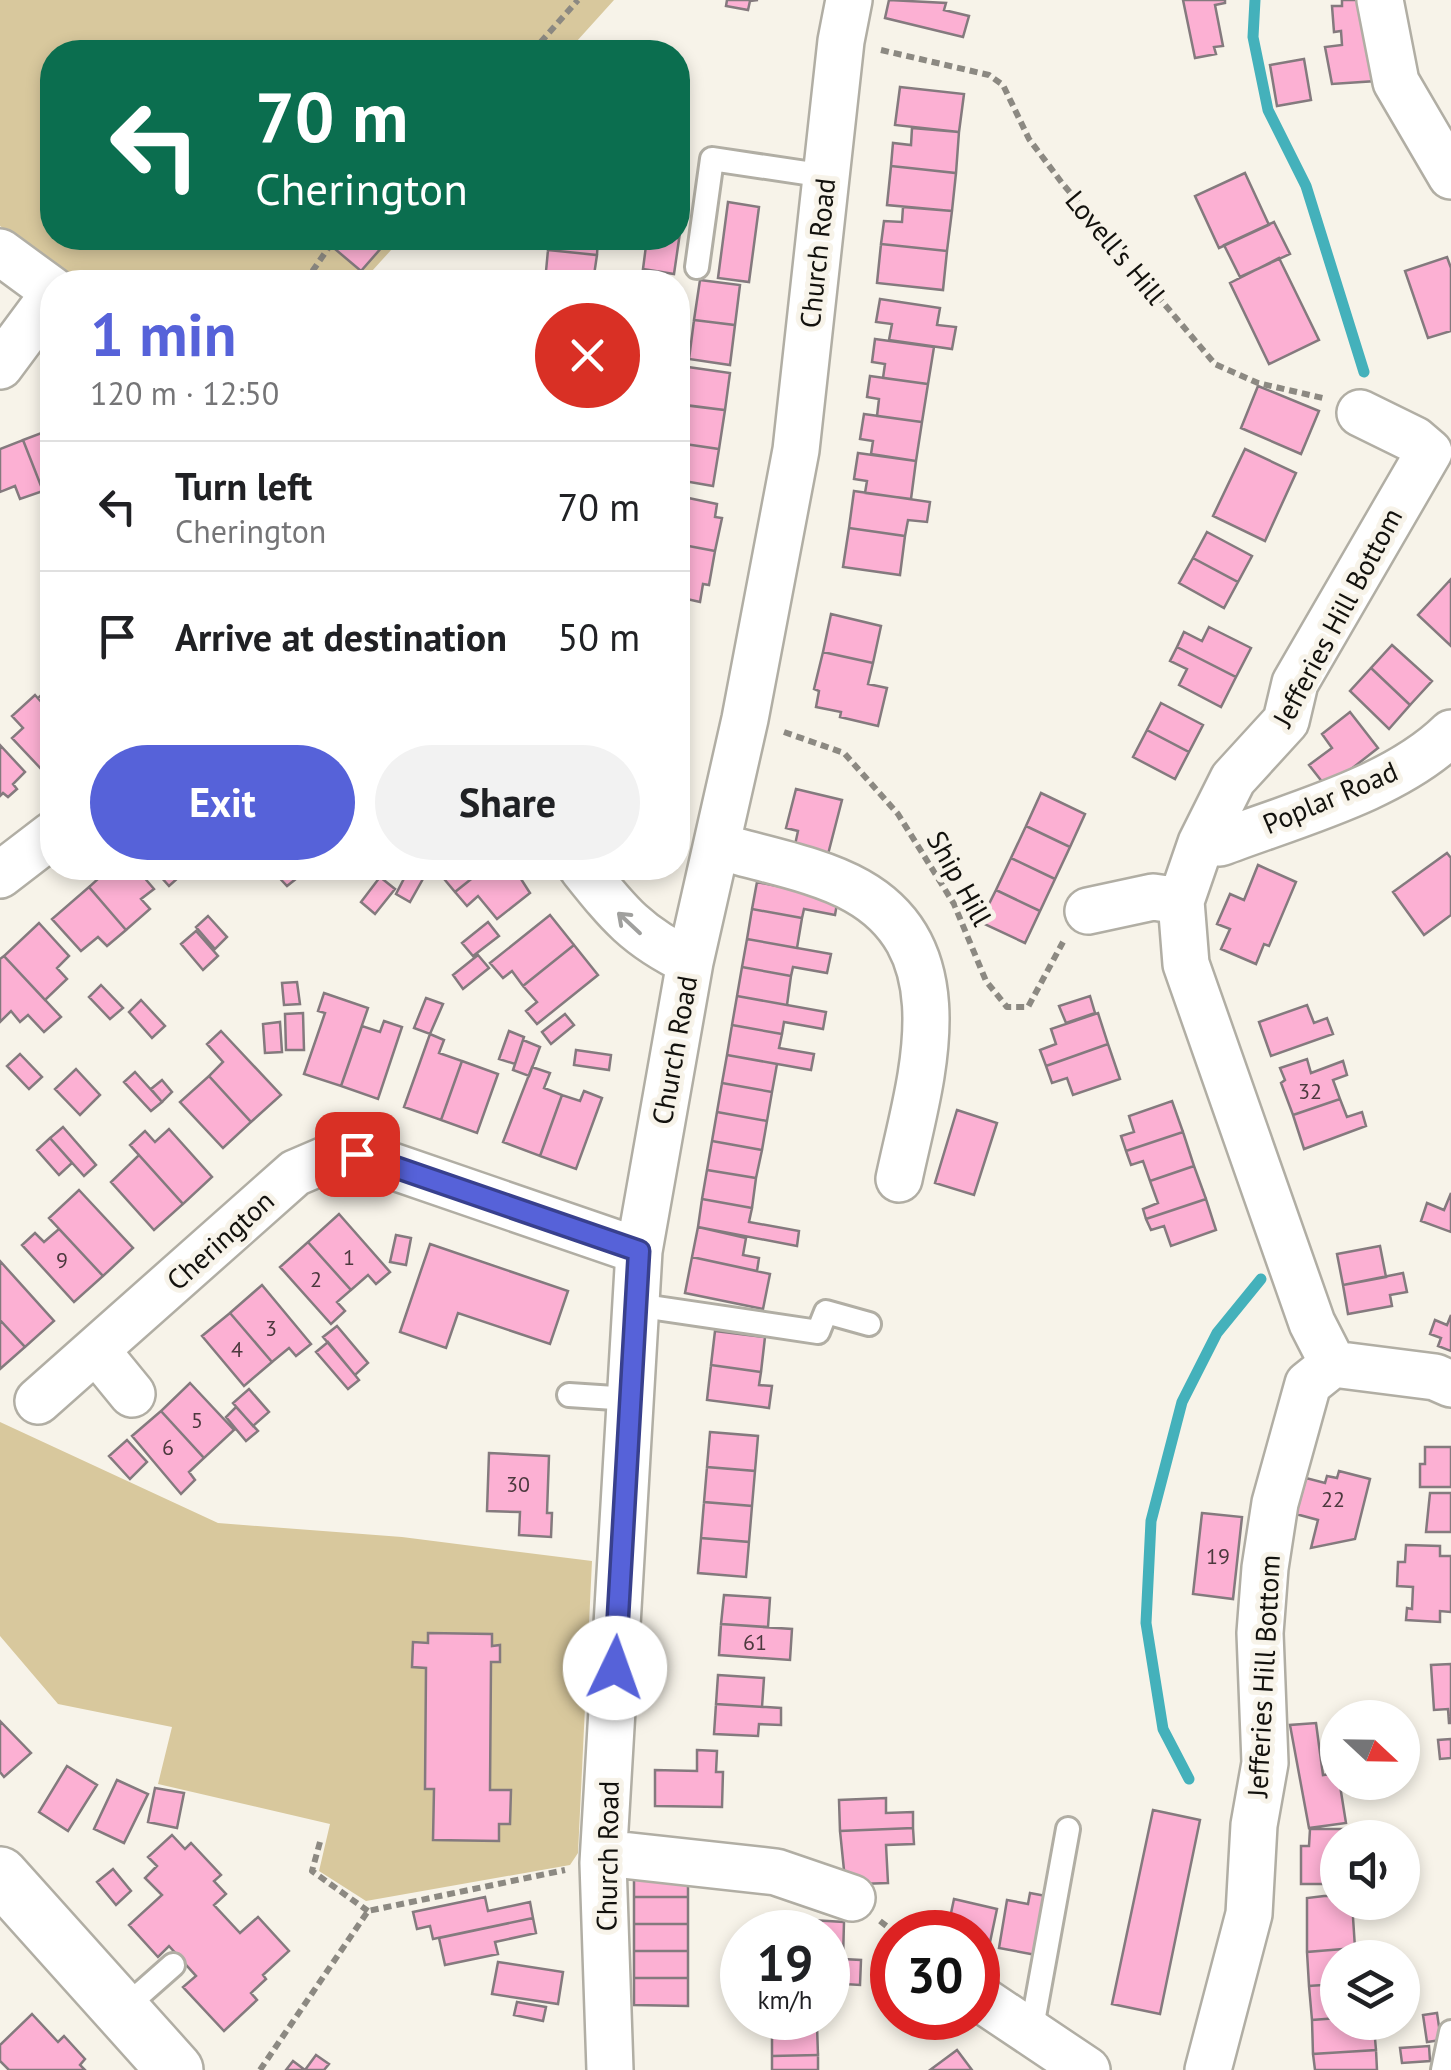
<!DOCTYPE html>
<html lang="en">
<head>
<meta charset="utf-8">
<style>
	body { margin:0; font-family:"PT Sans",sans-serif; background:#f2f2f2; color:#202124; height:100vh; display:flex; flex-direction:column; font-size:38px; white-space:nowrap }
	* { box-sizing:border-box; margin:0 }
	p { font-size:32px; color:#757577 }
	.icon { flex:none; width:55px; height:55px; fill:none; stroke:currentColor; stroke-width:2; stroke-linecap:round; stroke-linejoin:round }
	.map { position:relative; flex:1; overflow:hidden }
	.drawer { position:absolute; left:40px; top:270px; width:650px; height:610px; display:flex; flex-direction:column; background:#fff; border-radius:40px; box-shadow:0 5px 15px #0003 }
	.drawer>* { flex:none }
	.top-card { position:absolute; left:40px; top:40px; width:650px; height:210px; border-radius:40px; box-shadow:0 5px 15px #0003; background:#0b6e4f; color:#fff; overflow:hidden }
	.needle { width:65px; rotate:112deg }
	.fabs { position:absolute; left:1320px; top:1700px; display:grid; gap:20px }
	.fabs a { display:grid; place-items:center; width:100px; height:100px; border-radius:50%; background:#fff; box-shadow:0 5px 15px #0003; font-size:50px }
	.speed { position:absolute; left:720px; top:1910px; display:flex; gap:20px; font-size:50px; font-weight:700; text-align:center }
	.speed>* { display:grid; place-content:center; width:130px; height:130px; border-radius:50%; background:#fff; box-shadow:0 5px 15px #0003; line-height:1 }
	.speed small { font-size:25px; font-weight:400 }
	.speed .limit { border:15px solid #d22; background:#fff; color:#111 }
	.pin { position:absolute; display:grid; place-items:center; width:85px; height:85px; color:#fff; margin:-42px; border-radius:20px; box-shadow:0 5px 15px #0006 }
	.me { position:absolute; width:110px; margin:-55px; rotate:3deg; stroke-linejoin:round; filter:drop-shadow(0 0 8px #0008) }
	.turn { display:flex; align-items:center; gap:35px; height:210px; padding:0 50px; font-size:45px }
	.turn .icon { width:130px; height:130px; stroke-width:2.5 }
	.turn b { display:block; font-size:70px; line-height:85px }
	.round { display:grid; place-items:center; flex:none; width:105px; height:105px; border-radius:52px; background:#f2f2f2 }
	.head { display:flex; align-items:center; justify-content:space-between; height:170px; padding:0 50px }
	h1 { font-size:60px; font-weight:800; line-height:75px; color:#5662d9 }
	.action { display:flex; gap:20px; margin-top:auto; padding:20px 50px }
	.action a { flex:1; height:115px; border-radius:60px; background:#5662d9; color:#fff; font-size:40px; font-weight:800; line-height:115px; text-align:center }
	.action a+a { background:#f2f2f2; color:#202124 }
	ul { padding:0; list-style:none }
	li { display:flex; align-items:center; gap:30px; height:130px; padding:0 50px; border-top:2px solid #e0e0e0 }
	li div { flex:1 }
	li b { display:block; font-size:38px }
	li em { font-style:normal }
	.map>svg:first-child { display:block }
</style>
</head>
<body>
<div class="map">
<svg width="1451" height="2070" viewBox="0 0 1451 2070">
	<rect width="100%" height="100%" fill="#f7f3e9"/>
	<path fill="#d8c89d" d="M0,0h614l-47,52h-515v186h350l-40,44h-289l-73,-56z
		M0,1422l218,101 184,14 190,24 -14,292 -8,12 -204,36 -47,-30 11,-47 -172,-40 14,-57 -114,-23 -58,-68z"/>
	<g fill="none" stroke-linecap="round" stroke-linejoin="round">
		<path stroke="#44b1bb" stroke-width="11" d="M1255,0l-2,37 15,73 38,76 58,186
			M1189,1779l-26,-50 -17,-106 5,-102 31,-119 35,-69 44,-54"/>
	</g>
	<path fill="#fcb0d3" stroke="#847a7e" stroke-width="2.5" d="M727,0h31l-8,1 -2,9 -22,-4z
		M889,0l57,3 -2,7 25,6 -6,21 -78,-19z
		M1183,0h42v3l-10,2 8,41 -9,1 2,7 -21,4z
		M1342,0h29l5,81 -44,3 -7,-37 17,-2 -1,-14 -7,1 -2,-26h10z
		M1304,59l7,41 -34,6 -7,-41z
		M900,87l64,7 -5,38 -64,-7z
		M912,128l47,4 -3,41 -65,-7 2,-23 18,2z
		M891,166l65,7 -4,38 -65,-6z
		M1245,173l24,52 -50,23 -24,-52z
		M728,202l31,5 -10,75 -31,-4z
		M903,207l49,4 -5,40 -66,-7 3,-23 18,1z
		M678,211l5,1 -9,62 -31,-5 4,-31h31z
		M1274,222l16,32 -50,23 -16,-32z
		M322,238h68l-29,33z
		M549,238h49l-1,17 -49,-5z
		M881,244l66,7 -4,39 -66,-7z
		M548,250l49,5 -4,27h-48z
		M1447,257l4,11v63l-23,7 -23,-67z
		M1279,258l40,82 -50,24 -39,-81z
		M700,280l40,5 -5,40 -41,-5z
		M880,299l60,9 -3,17 19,2 -4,22 -63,-9 3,-16 -16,-2z
		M694,320l41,5 -5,40 -41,-6z
		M875,339l59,8 -6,37 -45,-6 2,-14 -13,-2z
		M688,367l42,6 -5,37 -43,-5z
		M870,376l58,8 -6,38 -45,-6 2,-17 -12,-2z
		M1258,386l61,25 -18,43 -60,-26z
		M678,404l47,6 -6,39 -41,-6z
		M864,414l58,8 -6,39 -45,-7 2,-13 -13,-2z
		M52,429v59l-9,3 -20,-51z
		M23,440l20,51 -23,8 -5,-13 -15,6v-43z
		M678,443l41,6 -6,37 -35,-6z
		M1245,449l51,24 -31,68 -52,-25z
		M858,453l58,8 -5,38 -46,-6 2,-12 -13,-2z
		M854,491l76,11 -3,20 -19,-2 -3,16 -56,-8z
		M679,496l38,8 -2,13 7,1 -7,33 -37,-7z
		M849,528l56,8 -5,39 -57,-8z
		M1207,532l45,24 -14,26 -45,-24z
		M678,544l37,7 -6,34 -6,-1 -3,18 -22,-5z
		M1193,558l45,24 -14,26 -45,-25z
		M1451,579v67l-33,-31z
		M831,614l50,12 -8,37 -50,-11z
		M1209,627l42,21 -15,29 -59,-30 7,-15 18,9z
		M1392,645l40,36 -22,24 -39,-37z
		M1177,647l59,30 -15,30 -42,-22 8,-16 -17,-8z
		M823,652l50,11 -5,21 19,4 -9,38 -38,-9 1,-5 -25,-5 3,-16 -5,-2z
		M1371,668l39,37 -21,24 -39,-38z
		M52,685v29l-14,-16z
		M35,695l17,19v49l-9,8 -31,-33 11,-10 -11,-12z
		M1161,703l42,22 -14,27 -42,-22z
		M1350,712l28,36 -51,40 -18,-23 23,-17 -10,-14z
		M1147,730l42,22 -14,27 -42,-22z
		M0,745l25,27 -12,12 4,5 -9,8 -5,-4 -3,3z
		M796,789l46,11 -16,62 -33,-8 5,-23 -12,-3z
		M1041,793l44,21 -15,33 -44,-21z
		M1026,826l44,21 -15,32 -44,-21z
		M1447,853l4,5v57l-27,20 -31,-43z
		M1011,858l44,21 -15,32 -44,-21z
		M1258,865l38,17 -27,64 -5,-2 -8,20 -35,-15 9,-20 -13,-5 13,-30 14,6z
		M110,868h26l18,21 -13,10 9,10 -24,21 -37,-43z
		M153,868h36l-20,18z
		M275,868h13l9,10 -10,8 -15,-16z
		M435,868h50l-30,24z
		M485,868h29l16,25 -33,26 -19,-23 -11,10 -12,-14z
		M409,869l15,8 -14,25 -14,-8z
		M380,877l15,12 -20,25 -14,-12z
		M757,882l81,16 -3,17 -31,-6 -2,9 -50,-9z
		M89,887l37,43 -19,16 -9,-9 -17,14 -29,-32z
		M996,890l44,21 -15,32 -45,-21z
		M752,909l50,9 -5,30 -50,-9z
		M550,915l24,30 -51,41 -11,-15 -9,7 -13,-15z
		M208,916l19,21 -12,12 -19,-22z
		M488,922l11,14 -26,20 -11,-13z
		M39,923l30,33 -12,12 10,11 -22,21 -41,-44z
		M196,931l22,25 -15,14 -22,-26z
		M747,939l84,15 -4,19 -34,-6 -2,9 -49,-9z
		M574,945l24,30 -61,49 -11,-13 11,-9 -14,-16z
		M478,955l11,13 -26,21 -10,-14z
		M4,956l57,61 -17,15 -16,-17 -8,7 -9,-11 -11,11v-63z
		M742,967l49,9 -4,29 -50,-9z
		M297,982l3,22 -16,1 -2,-22z
		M101,985l22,23 -13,11 -21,-22z
		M324,993l44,15 -27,78 -37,-12 21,-61 -7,-2z
		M737,996l89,16 -3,17 -39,-7 -2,12 -50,-9z
		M1090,996l5,17 -29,10 -7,-17z
		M426,998l17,6 -13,30 -16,-6z
		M141,1000l24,26 -13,12 -23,-26z
		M1307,1005l7,18 13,-5 6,16 -62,22 -12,-34z
		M303,1013l1,37h-18l-1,-36z
		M1098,1013l10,31 -62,22 -6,-16 16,-6 -5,-15z
		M565,1014l9,11 -23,19 -9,-12z
		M384,1021l18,6 -24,72 -37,-13 21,-60 18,6z
		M280,1022l2,30 -17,1 -2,-29z
		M732,1025l50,9 -3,14 35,6 -3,16 -84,-15z
		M221,1031l60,64 -30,27 -42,-46 14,-14 -16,-18z
		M509,1031l15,6 -9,27 -16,-5z
		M430,1034l14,6 -5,13 23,8 -21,59 -37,-13z
		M523,1040l17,7 -11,29 -16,-6z
		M1108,1044l12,35 -47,16 -6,-17 -15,5 -6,-17z
		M576,1050l35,5 -2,15 -35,-5z
		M20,1054l22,23 -13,12 -22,-23z
		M727,1055l50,9 -5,28 -50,-9z
		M1307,1059l4,14 32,-12 4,14 -14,5 7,19 -47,16 -12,-32 4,-3 -5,-12z
		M462,1061l36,13 -21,59 -36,-13z
		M532,1067l18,6 -6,15 18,7 -22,61 -37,-14z
		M76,1069l24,26 -20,20 -25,-26z
		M135,1072l27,30 -11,9 -27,-29z
		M209,1076l42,46 -28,26 -43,-46z
		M162,1080l10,12 -10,10 -11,-13z
		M722,1083l50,9 -5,29 -50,-9z
		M584,1091l18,7 -26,71 -36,-13 22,-61 18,6z
		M1340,1099l7,18 15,-5 4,14 -62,23 -11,-34z
		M1172,1101l11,31 -57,19 -5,-15 13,-4 -5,-16z
		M957,1110l40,13 -23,72 -39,-12z
		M717,1112l50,9 -5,29 -50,-9z
		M63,1127l33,38 -12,11 -34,-38z
		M169,1129l43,48 -29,27 -53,-59 15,-14 10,11z
		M1183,1132l11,34 -44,15 -7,-20 -12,4 -5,-14z
		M50,1138l22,25 -13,12 -22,-25z
		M712,1141l50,9 -6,28 -49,-8z
		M139,1155l44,49 -29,26 -43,-48z
		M1194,1166l12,33 -60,20 -3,-10 15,-6 -8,-22z
		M707,1170l49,8 -4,30 -50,-9z
		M79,1190l54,58 -30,28 -54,-58z
		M1451,1193v39l-30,-11 6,-18 17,7z
		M702,1199l50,9 -3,14 50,9 -2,15 -99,-19z
		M1206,1199l10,31 -45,16 -7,-20 -13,4 -5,-11z
		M339,1214l51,58 -14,12 -8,-9 -17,15 -43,-48z
		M698,1227l48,11 -3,17 16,3 -2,13 -65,-14z
		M59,1229l44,47 -29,26 -52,-57 13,-12 9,9z
		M396,1235l15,3 -5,27 -16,-3z
		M308,1242l43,48 -14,12 8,9 -14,13 -51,-57z
		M430,1244l138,47 -18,53 -92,-31 -12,35 -46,-16z
		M1380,1246l6,31 -43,8 -6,-31z
		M692,1257l78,17 -7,35 -78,-16z
		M0,1261l54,60 -29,26 -25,-27z
		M1403,1273l4,19 -17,3 2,11 -44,8 -5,-29z
		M262,1285l49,59 -15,12 -7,-8 -17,14 -42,-49z
		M230,1313l42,49 -28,24 -42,-50z
		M1451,1315v36l-13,-5 3,-8 -11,-4 5,-14 12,5z
		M0,1320l25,27 -25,22z
		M337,1326l31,37 -13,12 -32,-38z
		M715,1331l50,6 -4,35 -50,-7z
		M328,1342l31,38 -11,9 -32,-37z
		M711,1365l50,7 -2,13 13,1 -3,22 -62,-8z
		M190,1383l44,47 -30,28 -43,-47z
		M249,1389l20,23 -16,14 -20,-23z
		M236,1407l22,24 -12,10 -20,-24z
		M161,1411l43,47 -15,14 6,8 -14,14 -49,-58z
		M710,1432l48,4 -3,35 -48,-4z
		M127,1440l20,22 -17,17 -21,-23z
		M1425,1447h26v40h-31v-23h5z
		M489,1453l60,3 -2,57h5l-1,24 -32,-2 1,-23 -33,-1z
		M707,1467l48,4 -3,35 -48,-4z
		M1339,1471l31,8 -15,60 -44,9 7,-28 -22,-6 10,-36 19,5 2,-7 10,2z
		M1430,1493h21v39h-25z
		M704,1502l48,4 -3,36 -48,-4z
		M1202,1513l40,4 -9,82 -40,-5z
		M701,1538l48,4 -3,35 -48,-4z
		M1406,1545l34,1v10h11v56l-11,-1v11l-34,-2 1,-12 5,1 1,-22 -16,-1 1,-24h7z
		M724,1595l46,3 -2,29 -47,-3z
		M721,1624l71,5 -2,31 -71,-5z
		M428,1633l64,1v12l8,-1v17h-9l-1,128h21l-1,34h-11v17l-66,-1 1,-51h-9l1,-121 -14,-1 1,-25 15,1z
		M1451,1664v59h-2l-1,-14 -14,1 -3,-45z
		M718,1675l46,3 -2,29 -46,-3z
		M716,1704l65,4v17l-22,-1 -1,12 -44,-2z
		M0,1721l31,32 -27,24 -4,-5z
		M1316,1723l7,52 15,-2 8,50 -37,5 -19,-103z
		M1451,1739v19l-11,1 -2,-19z
		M697,1750l20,1 -1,21h7l-1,35 -67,-1v-36l42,1z
		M67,1766l30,19 -29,46 -29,-19z
		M117,1780l31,14 -24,49 -30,-14z
		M155,1788l29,5 -7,35 -29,-6z
		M886,1798v15l27,-1v16l-73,3 -1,-31z
		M1153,1810l47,10 -40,194 -48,-10z
		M913,1828l1,16 -28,1 2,38 -29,1 -14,-4 -5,-49z
		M1310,1829h37v9h-9v46h-37v-38h8z
		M172,1835l13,14 6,-6 30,32 -7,6 12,13 -12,11 26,28 18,-16 31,34 -26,24 3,4 -15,14 6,7 -33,31 -41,-44 13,-11 -27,-30 -11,11 -29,-32 33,-30 -17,-17 12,-12 -9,-9z
		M113,1869l18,22 -15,14 -19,-23z
		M634,1870l54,7v20h-54z
		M1030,1893l16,3 -10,59 -37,-7 8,-48 21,4z
		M1324,1896h14v6h14l3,46 -48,4v-54z
		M485,1897l3,14 42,-9 3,16 -100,21 -3,-13 -13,3 -4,-17z
		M634,1897h54v27h-54z
		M954,1899l43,10 -8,38 -11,-3v-12h-31z
		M533,1918l3,15 -41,9 3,12 -53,11 -6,-27z
		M811,1920l33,2 -1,37 18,1 -1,25 -32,-2v-51h-17z
		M634,1924h54v27h-54z
		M1355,1948l1,10h-18v26l-29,2 -2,-34z
		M634,1951h54v27h-54z
		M498,1962l65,10 -5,32 -66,-10z
		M634,1978h54v28l-54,-1z
		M1338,1984v34l-26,2 -3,-34z
		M517,2002l29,5 -3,14 -29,-6z
		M1437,2013l4,27 -14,2 -4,-27z
		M32,2014l26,28 6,-6 21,23 -5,6 5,5h-76l-9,-9v-16z
		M772,2018h45v8l-45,1z
		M1338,2018v4h22v6l14,-1 2,23 -63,4 -1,-34z
		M817,2026l1,29 -46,1v-29z
		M1429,2046l1,15 -28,2 -2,-15z
		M957,2050l15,20h-42z
		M1376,2050l1,20h-62l-2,-16z
		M316,2055l13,9 -5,6h-38l7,-9 12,9z
		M818,2055v15h-46v-14z"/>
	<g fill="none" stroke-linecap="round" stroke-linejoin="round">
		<defs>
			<path id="lane" d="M697,267l15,-108 114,17
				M636,1305l182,27 8,-20 43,12
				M569,1395l61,4
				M122,2010l51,-45
				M1031,2033l37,-204
				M1443,2070l8,-38"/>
			<path id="street" d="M1380,0l16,82 55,94
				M0,252l52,38
				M0,366l52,-70
				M1201,843h19c73,-28 174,-54 231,-110
				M718,846c43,13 101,23 139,45 108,61 62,193 42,288
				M582,868c36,45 54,68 108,94
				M0,875l52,-40
				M1088,911l65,-14 28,4
				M96,1350l36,44
				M1333,1364l-21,-41 -126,-359 -5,-63 20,-58 32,-64 53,-58 9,-38 134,-231 -14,-12 -55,-27
				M1333,1364l102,13 16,7
				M38,1401l257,-228 35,-15 27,-4 282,97
				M604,1853l172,19 76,26
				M978,1997l109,73
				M610,2070l-7,-207 36,-612 51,-289 55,-243 51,-269 45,-409 8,-41
				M1208,2070l41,-156 5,-89 11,-62 -5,-130 5,-65 10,-65 33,-119 25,-20"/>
			<path id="secondary" d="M0,1875l175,195"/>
		</defs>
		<use href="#lane" stroke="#b1aea4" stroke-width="28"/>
		<use href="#street" stroke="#b1aea4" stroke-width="50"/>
		<use href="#secondary" stroke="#b1aea4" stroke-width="60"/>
		<path stroke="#8c8982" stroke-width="6" stroke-dasharray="8 5" stroke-linecap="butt" d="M881,50l108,25 14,10 26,54 33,44 153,181 43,19 69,16
			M532,52l46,-52
			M45,94l7,36
			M305,282l24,-35 -11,-9
			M784,732l60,21 54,61 56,90 32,77 21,26h21l35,-65
			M320,1842l-8,29 56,40
			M880,1921l14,11
			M260,2070l108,-159 197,-41"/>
		<use href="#lane" stroke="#fff" stroke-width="22"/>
		<use href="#street" stroke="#fff" stroke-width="45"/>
		<use href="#secondary" stroke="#fff" stroke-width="55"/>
	</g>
	<defs><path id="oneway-shaft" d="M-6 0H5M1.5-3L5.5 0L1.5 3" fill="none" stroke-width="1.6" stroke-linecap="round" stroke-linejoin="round" transform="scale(2.5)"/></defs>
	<use stroke="#a0a09e" href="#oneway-shaft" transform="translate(629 923) rotate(-137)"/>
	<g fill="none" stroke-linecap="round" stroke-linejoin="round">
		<defs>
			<path id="route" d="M357,1154l282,97 -24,417"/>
		</defs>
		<use href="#route" stroke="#38408d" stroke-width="25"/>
		<use href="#route" stroke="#5662d9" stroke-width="18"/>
	</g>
	<g text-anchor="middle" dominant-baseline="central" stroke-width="10" stroke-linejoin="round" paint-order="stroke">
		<g font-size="22" fill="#4c393e">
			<text x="1310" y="1091">32</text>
			<text x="349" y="1257">1</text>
			<text x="62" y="1260">9</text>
			<text x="316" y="1279">2</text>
			<text x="271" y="1328">3</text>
			<text x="237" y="1349">4</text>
			<text x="197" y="1420">5</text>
			<text x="168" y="1447">6</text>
			<text x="518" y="1484">30</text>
			<text x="1333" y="1499">22</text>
			<text x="1218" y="1556">19</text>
			<text x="755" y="1642">61</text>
		</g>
		<g font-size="28" fill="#12110d" stroke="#f7f3e9">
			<text transform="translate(1116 247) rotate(50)">Lovell's Hill</text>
			<text transform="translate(817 253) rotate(-84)">Church Road</text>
			<text transform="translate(1337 617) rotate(-62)">Jefferies Hill Bottom</text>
			<text transform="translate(1330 797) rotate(-23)">Poplar Road</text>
			<text transform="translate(960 878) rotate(61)">Ship Hill</text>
			<text transform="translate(674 1050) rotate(-80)">Church Road</text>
			<text transform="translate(220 1240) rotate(-42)">Cherington</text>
			<text transform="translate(1263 1676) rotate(-87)">Jefferies Hill Bottom</text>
			<text transform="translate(607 1856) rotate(-89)">Church Road</text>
		</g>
	</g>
</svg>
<div class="fabs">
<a><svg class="needle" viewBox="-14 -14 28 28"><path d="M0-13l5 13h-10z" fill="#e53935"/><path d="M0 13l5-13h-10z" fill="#757577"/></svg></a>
<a><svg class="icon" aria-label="sound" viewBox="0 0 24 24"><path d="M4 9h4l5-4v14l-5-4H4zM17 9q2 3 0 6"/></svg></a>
<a><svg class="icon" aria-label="layers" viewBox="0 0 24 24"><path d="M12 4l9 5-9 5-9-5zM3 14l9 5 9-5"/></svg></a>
</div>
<div class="speed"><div>19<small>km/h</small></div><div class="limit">30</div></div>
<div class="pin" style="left:357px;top:1154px;background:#d93025"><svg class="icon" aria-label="arrive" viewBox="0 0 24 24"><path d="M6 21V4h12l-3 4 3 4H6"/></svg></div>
<svg class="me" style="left:615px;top:1668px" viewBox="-20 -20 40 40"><circle r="19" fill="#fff"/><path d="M0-13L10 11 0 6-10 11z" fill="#5662d9"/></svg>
<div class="top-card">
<div class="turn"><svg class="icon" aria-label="left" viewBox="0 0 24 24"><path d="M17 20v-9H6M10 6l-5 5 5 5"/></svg><div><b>70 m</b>Cherington</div></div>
</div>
<section class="drawer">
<div class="head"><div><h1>1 min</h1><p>120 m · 12:50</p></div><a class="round" style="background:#d93025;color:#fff"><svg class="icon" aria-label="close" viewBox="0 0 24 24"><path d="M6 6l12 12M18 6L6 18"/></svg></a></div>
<ul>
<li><svg class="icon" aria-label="left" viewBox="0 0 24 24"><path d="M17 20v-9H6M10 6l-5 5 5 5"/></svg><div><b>Turn left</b><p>Cherington</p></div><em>70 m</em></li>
<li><svg class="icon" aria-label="arrive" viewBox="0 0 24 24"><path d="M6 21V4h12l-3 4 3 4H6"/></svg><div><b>Arrive at destination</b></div><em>50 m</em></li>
</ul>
<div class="action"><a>Exit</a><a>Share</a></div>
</section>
</div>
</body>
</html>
